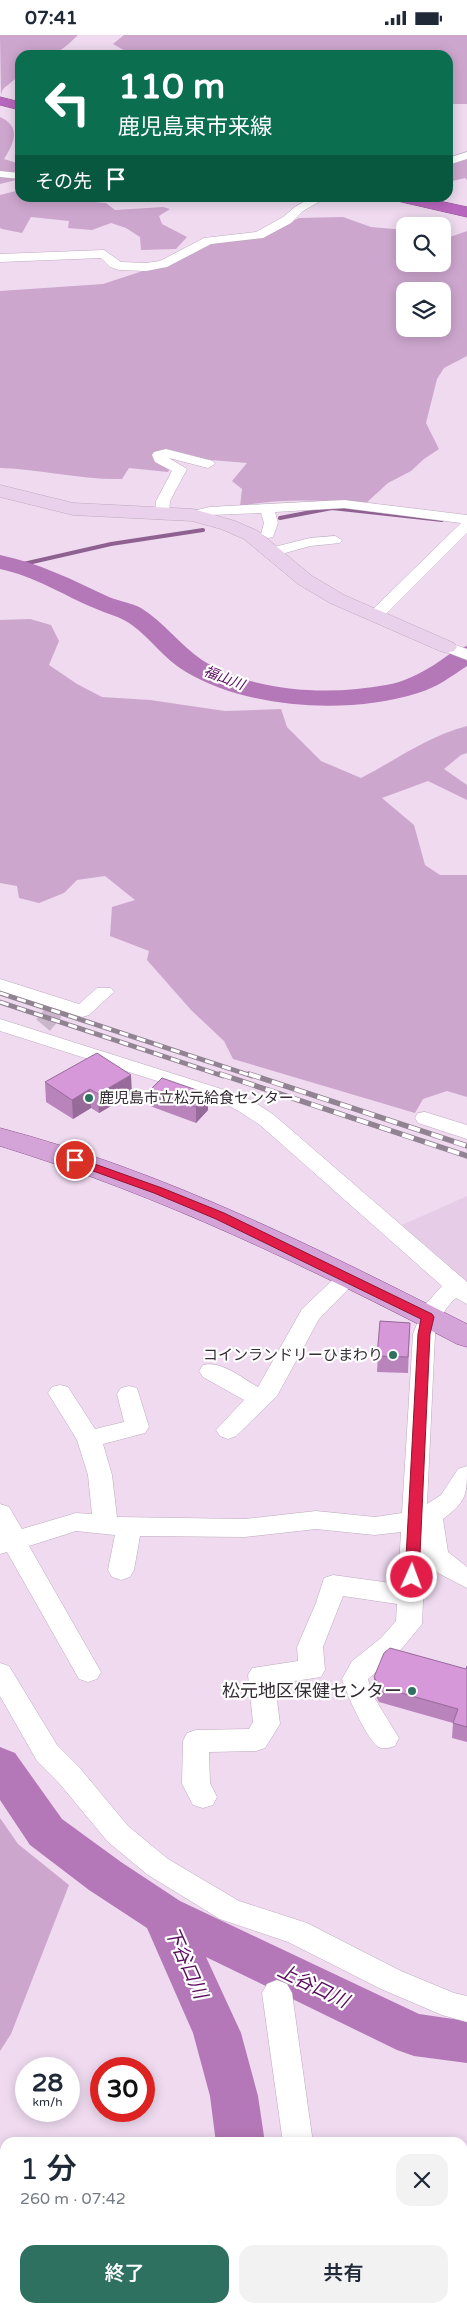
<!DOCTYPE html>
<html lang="ja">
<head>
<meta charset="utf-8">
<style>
	body { margin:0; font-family:"Varela Round","Noto Sans JP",sans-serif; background:#f2f2f3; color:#1f2937; height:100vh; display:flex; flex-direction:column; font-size:19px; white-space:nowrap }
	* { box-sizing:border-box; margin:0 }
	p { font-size:16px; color:#747a83 }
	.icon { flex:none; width:28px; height:28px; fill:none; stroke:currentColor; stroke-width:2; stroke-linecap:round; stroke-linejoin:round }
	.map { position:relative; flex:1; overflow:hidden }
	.side { position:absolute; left:0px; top:2102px; width:468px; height:176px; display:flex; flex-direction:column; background:#fff; border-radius:15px 15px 0 0; box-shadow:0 2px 12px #0003 }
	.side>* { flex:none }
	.banner { position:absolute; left:15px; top:15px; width:438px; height:152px; border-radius:15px; box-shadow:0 2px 12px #0003; background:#0b6e4f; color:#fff; overflow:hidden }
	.tools { position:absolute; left:396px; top:182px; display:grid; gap:10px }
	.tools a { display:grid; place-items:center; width:55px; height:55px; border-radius:10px; background:#fff; box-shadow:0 2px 12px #0003; font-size:25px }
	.speed { position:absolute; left:15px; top:2022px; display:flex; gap:10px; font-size:25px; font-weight:700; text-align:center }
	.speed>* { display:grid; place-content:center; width:65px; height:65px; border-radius:50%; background:#fff; box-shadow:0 2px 12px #0003; line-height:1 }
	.speed small { font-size:12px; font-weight:400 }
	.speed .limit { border:8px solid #d22; background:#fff; color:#111 }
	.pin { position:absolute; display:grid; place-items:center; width:42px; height:42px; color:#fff; margin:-21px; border:2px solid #fff; border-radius:50%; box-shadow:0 1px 5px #0007 }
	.me { position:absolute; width:55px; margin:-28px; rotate:2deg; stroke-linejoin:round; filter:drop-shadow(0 0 4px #0008) }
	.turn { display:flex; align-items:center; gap:18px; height:105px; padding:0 20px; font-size:22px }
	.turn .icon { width:65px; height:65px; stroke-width:2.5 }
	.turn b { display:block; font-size:35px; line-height:42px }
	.then { display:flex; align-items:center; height:48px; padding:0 20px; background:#0003; gap:10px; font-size:19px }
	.round { display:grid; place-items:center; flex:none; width:52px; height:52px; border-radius:15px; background:#f2f2f3 }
	.headline { display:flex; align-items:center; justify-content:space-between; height:85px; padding:0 20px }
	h1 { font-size:30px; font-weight:600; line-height:38px }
	.button { display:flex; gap:10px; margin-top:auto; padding:10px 20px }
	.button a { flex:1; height:58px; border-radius:15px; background:#2f7161; color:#fff; font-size:20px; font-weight:600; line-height:58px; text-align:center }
	.button a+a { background:#f2f2f3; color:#1f2937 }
	.status { display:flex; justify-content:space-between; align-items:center; height:35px; padding:0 25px; background:#fff; direction:ltr }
	.status svg { height:14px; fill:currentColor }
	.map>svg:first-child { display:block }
</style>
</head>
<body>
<div class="status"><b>07:41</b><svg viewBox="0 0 49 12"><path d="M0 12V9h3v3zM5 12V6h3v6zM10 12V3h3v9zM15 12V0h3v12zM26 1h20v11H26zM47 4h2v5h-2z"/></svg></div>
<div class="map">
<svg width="467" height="2278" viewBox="0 0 467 2278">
	<rect width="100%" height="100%" fill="#efdaf0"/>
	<path fill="#e6cce7" d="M467,1161v90l-67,-60z"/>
	<path fill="#cda6ce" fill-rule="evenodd" d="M0,0h78c-23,23 -27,20 -58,20v20l-17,14 -2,5z
		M124,0h343v69h-19v-49h-316l-19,-11z
		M0,82c22,10 14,26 4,42l16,5v15l-20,5z
		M467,122v23l-2,-2 -17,4v-20z
		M20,155v7l47,1 4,2 35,3 9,7 48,-3 7,2 -11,7 3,8 25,13 -11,12 -35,1 -1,-13 -14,-9 -15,-5 -19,7 -24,-2 1,-7 -38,-4 -9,16 -20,-4 -2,-1v-33z
		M343,182l28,10 34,3v34h37l1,-29 7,2 17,-6v125l-23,12 -7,11 -11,44 13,26 -15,10 -13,12 -23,12 -23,21c-42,-4 -83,-6 -125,2l2,-17 -10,-8 15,-18 -72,-6 -7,15 -39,-4 -7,11c-41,1 -81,-10 -122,-11v-177l103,-7 49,-16 34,-19 87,-20 26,-11zM405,256h37v38h-37z
		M30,584l21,6 8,16 -10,24 28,19 25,13 48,3 75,11 56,-2 6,18 34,34 40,17c35,-18 67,-42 106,-52v27l-6,2 -17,14 23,16v15l-39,-19 -46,17 32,27 11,40 15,10h27v222l-20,-6 -24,8 -8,14 -182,-54 -9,-18 -33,-31 -44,-50 2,-9 -39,-15 2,-29 23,-7 -30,-24 -28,4 -13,13 -25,10 -20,-5 -2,-12 -17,-3v-263z
		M0,1783l18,26 51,41 -58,149 -11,17z"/>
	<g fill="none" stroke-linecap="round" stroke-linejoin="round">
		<path stroke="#8e6190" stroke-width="4" d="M280,483l52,-10 110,12
			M19,530l92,-21 92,-14"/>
		<path fill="#b477b7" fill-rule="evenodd" d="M0,520c39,8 73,25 109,42 10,4 23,6 32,11 23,14 39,37 61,52 50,32 126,36 184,25 18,-3 33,-11 48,-20 11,-7 20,-16 33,-19v20c-15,10 -31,22 -49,27 -69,22 -170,16 -232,-21 -21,-12 -35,-33 -54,-47 -12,-9 -25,-11 -38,-17 -31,-13 -60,-32 -94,-39z
			M0,1712l15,6 47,66 59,43 59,39 239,113 48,7v42l-53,-7 -17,-6 -191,-93 35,76 17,63 7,47h-49l-6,-47 -17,-63 -46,-105 -58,-38 -59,-45 -30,-45z
			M242,2274h52l1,4h-52z"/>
		<path stroke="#cab7cb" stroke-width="18" stroke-dasharray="18 9" stroke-linecap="butt" d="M43,990l18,-21"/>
		<defs>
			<path id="street" d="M467,117v7l-19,6v-7z
				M0,136l20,2v6l-20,-2z
				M312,162h15l-24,14 -12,12 -28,15 -52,6 -44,23 -21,4 -27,-1 -9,-3 -9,-9 -101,4v-8l104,-4 17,12 25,1 14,-2 44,-23 52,-6 27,-15 12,-10z
				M166,414l47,12 2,3 -7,4 -39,-10 18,11 -17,32 -1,13 -7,4 -7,-4 1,-13 16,-30 -17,-9 -3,-7 2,-3z
				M344,465l123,15v18l-87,87 -6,2 -8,-5 2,-3 93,-91 -117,-15 -69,4 3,11 -5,14 -5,1 -7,-4 3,-11 -3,-10 -51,2 -17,4 -7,-4 2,-3 22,-5z
				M335,501l7,4 -2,3 -30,3 -39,11 -8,-5 3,-3 44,-11z
				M447,607l20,7v11l-26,-10 -2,-3z
				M0,944l79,25 18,-16h14l3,4 -25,23 -7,2 -82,-26z
				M0,984l231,73 20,8 23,15 193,167v22l-11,-6c-12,10 -16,22 -21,36l-8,170 14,-9 17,-26 9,-3c0,29 0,35 -24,53l5,33 19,15v21l-29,-15 -13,-17 -3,68 -23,28 -31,27 4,15 27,44 -4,8c-6,2 -13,4 -18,0 -11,-9 -31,-53 -35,-67l10,-18 29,-23 15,-17 1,-17 -54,-8 -20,51 2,23 -4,7 -46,7 5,40 -15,24 -9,3 -47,1 1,31 7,14 -4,8 -10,3 -10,-3 -11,-21 1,-43 4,-8 9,-3 53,-1 4,-7 -5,-47 4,-7 46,-7 -1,-14 19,-44 8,-25 9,-3 65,9 3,-52 -26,3 -59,-6 -71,8 -105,-1 -6,34 -4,7 -9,3 -9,-3 -4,-7 7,-35 -39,-4 -47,15 72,126 -4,7 -9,3 -9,-3 -72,-127 -7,2v-50l9,3 13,22 54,-16 16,1 -4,-39 -11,-35 -29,-47 4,-6 8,-2 8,2 27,42 29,-7 -7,-28 4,-6 8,-2 8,2 12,39 -4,6 -42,11 9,31 5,42 128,2 71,-8 59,6 27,-4 11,-179 11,-28 18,-20 -182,-161 -23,-15 -20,-10 -217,-69z
				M425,1077l42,13v14l-49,-16 -3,-5 3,-5z
				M348,1235l8,3 3,5 -40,41 -42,77 -41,40 -8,3 -8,-3 -4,-6 28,-30 -41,-23 -4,-6 4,-6c18,-5 39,13 55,22l44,-78 38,-36z
				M0,1628l9,3 48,79 22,22 49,59 40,33 71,42 68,22 94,48 53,22 13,3v26l-25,-7 -61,-26 -93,-47 -68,-23 -72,-44 -40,-33 -49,-59 -22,-22 -37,-65z
				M277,1945l10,4 5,9 21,150h-30l-21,-150 5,-9z
				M467,2122v33l-5,2v-33z
				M306,2274h32l1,4h-32z"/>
			<path id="secondary" d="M0,450l73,18 120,6 42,12 23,10 54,45 32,19 110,48 3,4 -3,4 -7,2 -7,-2 -110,-48 -32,-19 -54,-45 -23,-10 -29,-8 -119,-6 -73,-18z"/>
			<path id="primary" d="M0,1093c164,43 317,120 467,196v23l-10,-3c-149,-77 -297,-149 -457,-198z"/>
			<path id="highway" d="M0,62l20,5v8l-20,-5z
				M391,162h30l46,10v10l-74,-17z"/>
		</defs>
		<use href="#street" stroke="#bdaabe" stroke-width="1"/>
		<use href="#secondary" stroke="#bdaabe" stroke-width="1"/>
		<use href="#primary" stroke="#8a528d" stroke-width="1"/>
		<use href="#highway" stroke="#8a528d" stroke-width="1"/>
		<use href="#street" fill="#fff" fill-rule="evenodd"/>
		<use href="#secondary" fill="#ead1eb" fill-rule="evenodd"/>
		<use href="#primary" fill="#d4a3d7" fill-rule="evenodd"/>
		<use href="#highway" fill="#b866bd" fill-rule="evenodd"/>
		<defs>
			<path id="rail-far1" d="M0,958l252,83
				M0,967l223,74"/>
			<path id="rail" d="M220,1039l247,82
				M249,1039l218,72"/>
		</defs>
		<use href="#rail-far1" stroke="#918392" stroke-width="5"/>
		<use href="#rail" stroke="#918392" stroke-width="5.5"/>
		<use href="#rail-far1" stroke="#fff" stroke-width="3" stroke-dasharray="9" stroke-linecap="butt"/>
		<use href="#rail" stroke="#fff" stroke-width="4" stroke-dasharray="12" stroke-linecap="butt"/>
	</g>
	<path fill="#b983bb" d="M45,1047l87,12 -33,19 -8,-5 -18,11 -27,-17z
		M149,1056l59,3v16l-12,13 -46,-17z
		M380,1286l30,2 -2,50 -31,-1z
		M467,1631v76l-15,-4 1,-15 -74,-21 -5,-9v-16l92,-8z"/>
	<path fill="#966a99" d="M131,1040l1,19 -33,19 -1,-19z
		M90,1054l1,19 -18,11 -1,-19z
		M208,1059v16l-12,13v-16z"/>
	<path fill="#d798da" stroke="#966a99" d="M97,1018l34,22 -33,19 -8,-5 -18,11 -27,-18z
		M162,1043l46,16 -12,13 -47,-16z
		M380,1286l30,2 -2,34 -31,-1z
		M390,1613l76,21 1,-3v61l-14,-4 5,-14 -78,-22 -6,-10 10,-24z"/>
	<path fill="#e11d48" stroke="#92132f" d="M75,1122l87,31 62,25 208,101 2,3 -4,17 -11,243 -2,4 -5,1 -7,-5 13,-243 3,-15 -205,-100 -62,-26 -83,-30 -2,-3z"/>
	<g fill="#2f7161" stroke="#fff" stroke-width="2">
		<circle cx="89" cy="1063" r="5"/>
		<circle cx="393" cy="1320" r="5"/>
		<circle cx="412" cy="1656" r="5"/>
	</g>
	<g text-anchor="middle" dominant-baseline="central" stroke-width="4.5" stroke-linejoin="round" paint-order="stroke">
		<g font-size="14" font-style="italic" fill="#5a0d5f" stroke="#fff">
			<text transform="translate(224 643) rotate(21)">福山川</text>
		</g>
		<g font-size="15" fill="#352d35" stroke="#fff" text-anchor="start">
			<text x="99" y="1063">鹿児島市立松元給食センター</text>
			<text x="383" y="1320" text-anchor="end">コインランドリーひまわり</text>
		</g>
		<g font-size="18" fill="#352d35" stroke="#fff" text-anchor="end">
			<text x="402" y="1656">松元地区保健センター</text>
		</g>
		<g font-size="19" font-style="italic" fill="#5a0d5f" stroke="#fff">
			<text transform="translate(186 1928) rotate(66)">下谷口川</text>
			<text transform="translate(313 1951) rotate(26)">上谷口川</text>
		</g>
	</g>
</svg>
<div class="tools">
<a><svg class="icon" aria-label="search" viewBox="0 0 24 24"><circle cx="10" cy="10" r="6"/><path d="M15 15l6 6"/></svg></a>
<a><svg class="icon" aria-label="layers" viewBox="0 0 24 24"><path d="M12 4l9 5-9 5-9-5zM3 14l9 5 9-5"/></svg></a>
</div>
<div class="speed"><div>28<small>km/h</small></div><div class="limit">30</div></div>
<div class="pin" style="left:75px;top:1125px;background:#d93025"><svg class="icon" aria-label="arrive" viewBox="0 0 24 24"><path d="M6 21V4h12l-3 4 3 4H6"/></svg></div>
<svg class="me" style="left:412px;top:1542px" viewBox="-20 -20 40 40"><circle r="17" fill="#e11d48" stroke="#fff" stroke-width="3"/><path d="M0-11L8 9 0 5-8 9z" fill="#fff"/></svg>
<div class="banner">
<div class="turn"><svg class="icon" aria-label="left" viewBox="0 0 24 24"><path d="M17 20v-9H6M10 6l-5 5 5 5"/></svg><div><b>110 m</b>鹿児島東市来線</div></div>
<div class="then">その先<svg class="icon" aria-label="arrive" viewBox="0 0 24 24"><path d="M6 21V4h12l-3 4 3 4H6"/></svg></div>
</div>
<section class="side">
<div class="headline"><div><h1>1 分</h1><p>260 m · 07:42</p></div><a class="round"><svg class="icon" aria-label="close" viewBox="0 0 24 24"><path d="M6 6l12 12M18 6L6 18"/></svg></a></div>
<div class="button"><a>終了</a><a>共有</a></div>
</section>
</div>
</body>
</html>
